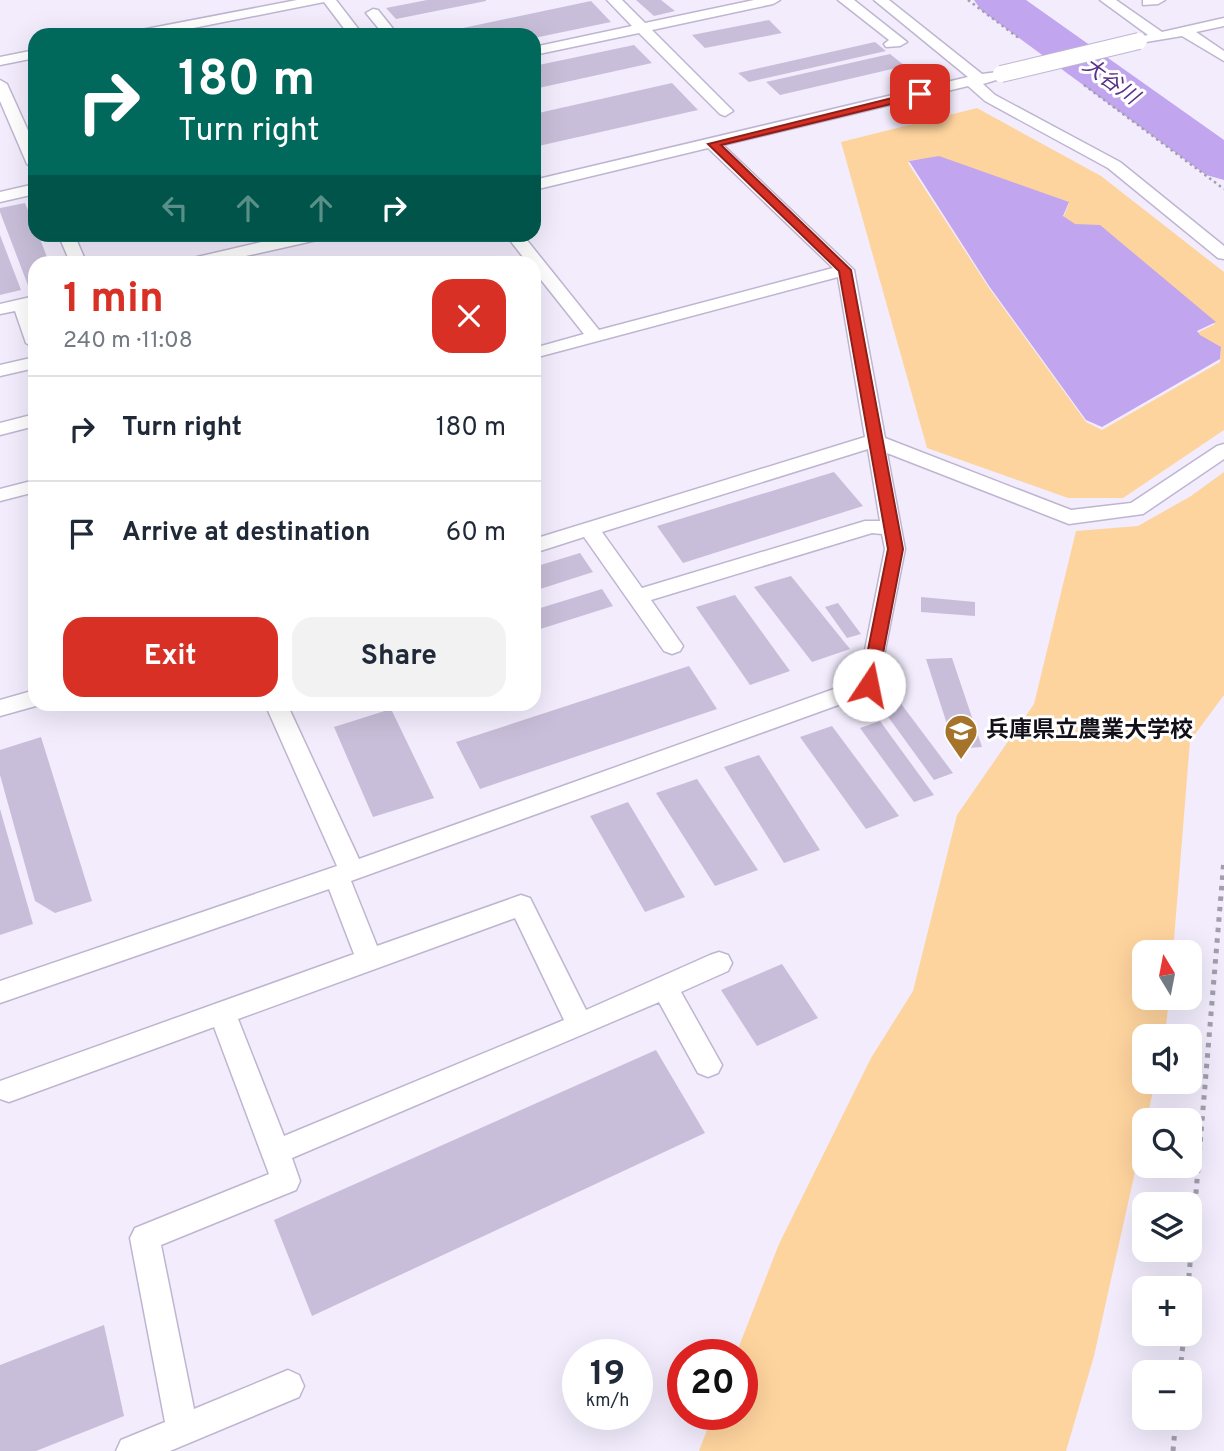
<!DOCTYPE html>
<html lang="en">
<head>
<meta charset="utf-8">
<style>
	body { margin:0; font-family:Overpass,"Noto Sans JP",sans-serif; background:#f2f2f3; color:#1f2937; height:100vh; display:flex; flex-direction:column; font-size:26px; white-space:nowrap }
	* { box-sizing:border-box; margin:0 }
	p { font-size:23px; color:#747a83 }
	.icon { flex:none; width:38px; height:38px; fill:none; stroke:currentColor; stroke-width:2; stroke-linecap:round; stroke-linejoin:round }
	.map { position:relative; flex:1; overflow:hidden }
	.details { position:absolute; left:28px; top:256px; width:513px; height:455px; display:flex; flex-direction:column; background:#fff; border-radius:21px; box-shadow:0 7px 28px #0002 }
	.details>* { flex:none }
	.guide { position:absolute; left:28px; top:28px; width:513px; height:214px; border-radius:21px; box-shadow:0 7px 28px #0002; background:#00695c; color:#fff; overflow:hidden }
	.needle { width:46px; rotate:350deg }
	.controls { position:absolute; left:1132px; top:940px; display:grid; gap:14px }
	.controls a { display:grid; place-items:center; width:70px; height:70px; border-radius:14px; background:#fff; box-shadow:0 7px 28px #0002; font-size:35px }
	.speed { position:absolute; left:562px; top:1339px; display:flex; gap:14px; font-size:35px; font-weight:700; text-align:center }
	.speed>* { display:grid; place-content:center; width:91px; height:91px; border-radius:50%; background:#fff; box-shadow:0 7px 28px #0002; line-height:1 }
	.speed small { font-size:18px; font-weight:400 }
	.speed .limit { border:10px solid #d22; background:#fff; color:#111 }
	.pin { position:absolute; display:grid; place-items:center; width:60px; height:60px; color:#fff; margin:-30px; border-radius:14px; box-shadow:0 4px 10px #0006 }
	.me { position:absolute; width:77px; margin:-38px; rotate:11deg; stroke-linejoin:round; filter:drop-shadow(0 0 5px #0008) }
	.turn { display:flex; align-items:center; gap:24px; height:147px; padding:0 35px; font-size:32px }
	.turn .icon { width:91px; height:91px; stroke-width:2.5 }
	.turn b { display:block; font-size:49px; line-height:60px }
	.lanes { display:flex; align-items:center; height:66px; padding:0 35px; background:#0003; justify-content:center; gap:35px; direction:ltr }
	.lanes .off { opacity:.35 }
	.round { display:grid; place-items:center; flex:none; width:74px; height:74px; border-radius:21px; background:#f2f2f3 }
	.headline { display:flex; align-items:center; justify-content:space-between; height:119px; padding:0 35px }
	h1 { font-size:42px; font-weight:700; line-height:52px; color:#d93025 }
	.cta { display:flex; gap:14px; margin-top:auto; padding:14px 35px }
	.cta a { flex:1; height:80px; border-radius:21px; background:#d93025; color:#fff; font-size:28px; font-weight:700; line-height:80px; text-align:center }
	.cta a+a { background:#f2f2f3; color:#1f2937 }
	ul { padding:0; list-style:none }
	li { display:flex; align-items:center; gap:21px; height:105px; padding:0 35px; border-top:2px solid #e0e1e3 }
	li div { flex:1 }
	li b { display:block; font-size:26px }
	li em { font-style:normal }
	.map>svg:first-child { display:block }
</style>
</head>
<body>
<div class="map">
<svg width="1224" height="1451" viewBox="0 0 1224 1451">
	<rect width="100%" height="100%" fill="#f2ecfd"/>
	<path fill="#fed49e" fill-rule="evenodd" d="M977,108l124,68 123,96v158l-101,68h-55l-141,-50 -86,-306zM939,158l130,45 -6,15 12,8 25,1 115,97 -18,9 3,4 21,12 -1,13 -118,68 -16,-8 -97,-134 -81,-125 3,-3z
		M1224,472v223l-34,46 -17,211h-29v46h25l-4,38h-21v46h11l-61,274 -28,95h-367l14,-37h29v-60h-6l43,-110 92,-186 42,-67 44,-176 77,-111 42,-173 62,-5 53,-30z"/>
	<path fill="#c1a5ee" d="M939,156l130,46 -6,14 12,8 25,1 116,97 -19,9 3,4 21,12 -1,12 -118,68 -16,-7 -97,-134 -80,-125z"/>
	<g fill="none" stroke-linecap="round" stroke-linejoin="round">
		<path fill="#c1a5ee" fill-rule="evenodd" d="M974,0h52l198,140v40l-18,-5 -225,-165z"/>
	</g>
	<path fill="#c8bed9" d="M427,0h59v1l-90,18 -10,-11z
		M636,0h25l14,11 -21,5z
		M591,1l20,21 -77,16v-3h-104z
		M769,20l13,13 -77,15 -13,-13z
		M875,42l11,9 -137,31 -11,-9z
		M634,45l18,18 -118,26v-23z
		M890,54l15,12 -125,29 -14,-13z
		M672,83l26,27 -164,37v-33z
		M25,203l10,24v7h3l11,28h-14v25l-6,1 -29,-76v-4z
		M0,235l21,55 -21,5z
		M834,472l29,34 -180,57 -26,-37z
		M580,553l13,19 -59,19v-24z
		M791,576l59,73 -38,13 -58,-75z
		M602,589l11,17 -79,25v-21z
		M735,595l55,76 -40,14 -54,-78z
		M921,597l54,5v14l-54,-4z
		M838,603l23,31 -14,4 -22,-31z
		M952,658l30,89 -27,2 -29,-90z
		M689,666l28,43 -237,80 -24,-47z
		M899,701l54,72 -19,7 -53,-73z
		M391,709l43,89 -61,19 -39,-90z
		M880,721l54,74 -20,7 -54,-74z
		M832,726l67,90 -33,13 -66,-92z
		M41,737l51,164 -37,12 -20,-12 -35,-126v-25z
		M759,755l61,95 -36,13 -60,-96z
		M697,779l61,91 -43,16 -59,-93z
		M628,802l57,95 -40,15 -55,-96z
		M0,809l33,115 -33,11z
		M782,964l36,54 -61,28 -36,-56z
		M656,1050l49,83 -393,183 -38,-96z
		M104,1325l20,91 -88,35h-36v-86z"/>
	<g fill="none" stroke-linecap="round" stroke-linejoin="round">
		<defs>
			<path id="lane" d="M297,0h39l27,35h-14l-25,-33 -166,33h-29l7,-4z
				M607,0h15l23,23 109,-23h26l-7,4 -121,26 81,81 -8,5 -5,-2 -81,-81 -105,22v-8l98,-21z
				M838,0h16l53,42 -7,4 -14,1 -2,-3 5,-4z
				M874,0h15l93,74 24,-3 2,3 -2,3 -23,7 12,11 125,67 104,84v13l-6,-1 -110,-90 -123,-67 -17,-15 -245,59 131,125 31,168 186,72 60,-7 86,-57 7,-2v15l-81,55 -74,10 -182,-71 18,96 -28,142 -526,190 26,65 144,-51 9,3 56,112 124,-55 9,-3 9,3 4,8 -4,8 -47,21 41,73 -4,8 -10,4 -10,-4 -39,-71 -367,156 8,23 -4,9 -135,55 33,164 94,-39 11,5 5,11 -5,11 -129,54h-54l5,-11 44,-18 -35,-184 5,-10 134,-54 -55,-147 -205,75 -9,-3v-18l354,-127 -25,-65 -329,114v-22l337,-115 -72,-162h22l72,155 500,-179 26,-131 -3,-15 -10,-1 -221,67 32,46 -3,5 -8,3 -8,-3 -80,-114 -50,16v-14l331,-102 -27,-160 -304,81v-10l50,-14 -50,-63v-9h-7l-22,-28h17l77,96 234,-62 -125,-120 -174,42v-10l434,-103zM868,449l12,72h-15l-223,67 -40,-56zM515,918l49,102 -280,116 -46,-117z
				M1100,0h16l46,32 62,-14v8l-28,6 28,19v10l-42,-25 -48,8v-6l14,-3z
				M1143,0h22l-7,4 -15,1z
				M373,9l5,1 20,25h-14l-18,-22z
				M35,50v8l-35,7v-8z
				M0,80l7,4 28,62v23l-8,-5 -27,-63z
				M35,184v10l-35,8v-10z
				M58,234h16l12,28h-16z
				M296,234h32l-2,4 -107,24h-28l2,-4z
				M35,296v10l-4,1 4,11v30l-9,-5 -11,-32 -15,3v-10z
				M35,357v11l-35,8v-11z
				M35,414v12l-35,9v-12z
				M35,480v12l-35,9v-12z
				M35,690v14h8l-43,12v-16z"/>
		</defs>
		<use href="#lane" stroke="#bfb5d0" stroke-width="3"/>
		<path stroke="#a39eac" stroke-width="2.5" stroke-dasharray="2.5 3.5" stroke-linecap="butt" d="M968,0l52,39
			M1084,85l140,104"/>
		<path stroke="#a39eac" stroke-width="5" stroke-dasharray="4.5 6" stroke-linecap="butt" d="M1188,1288l36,-429
			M1180,1372l4,-38
			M1173,1451l3,-33"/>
		<use href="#lane" fill="#fff" fill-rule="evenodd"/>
		<defs>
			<path id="lane-bridge" d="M1001,74l138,-33"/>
		</defs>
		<use href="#lane-bridge" stroke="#bfb5d0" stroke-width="18" stroke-linecap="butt"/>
		<use href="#lane-bridge" stroke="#fff" stroke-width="16"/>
	</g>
	<path fill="#d93025" stroke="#8d1f18" stroke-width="2" d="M920,91l4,1v4l-203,49 130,125 52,279 -26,136 -8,5 -8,-5 27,-136 -49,-278 -131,-127z"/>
	<defs>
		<symbol id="university-pin" viewBox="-11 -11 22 30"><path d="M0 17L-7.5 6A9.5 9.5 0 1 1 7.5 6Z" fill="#a5742a" stroke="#fff"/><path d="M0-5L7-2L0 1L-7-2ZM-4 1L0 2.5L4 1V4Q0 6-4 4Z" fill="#fff"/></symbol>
	</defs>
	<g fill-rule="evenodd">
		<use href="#university-pin" x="942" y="712" width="38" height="52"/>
	</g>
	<g text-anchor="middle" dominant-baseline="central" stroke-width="6" stroke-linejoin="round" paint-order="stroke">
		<g font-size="21" font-style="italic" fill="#593287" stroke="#fff">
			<text transform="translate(1110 82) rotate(36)">大谷川</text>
		</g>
		<g font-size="23" font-weight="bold" fill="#130f18" stroke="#fff" text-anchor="start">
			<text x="986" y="731">兵庫県立農業大学校</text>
		</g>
	</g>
</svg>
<div class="controls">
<a><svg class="needle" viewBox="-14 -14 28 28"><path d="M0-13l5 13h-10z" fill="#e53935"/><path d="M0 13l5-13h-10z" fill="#747a83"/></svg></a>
<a><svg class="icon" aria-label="sound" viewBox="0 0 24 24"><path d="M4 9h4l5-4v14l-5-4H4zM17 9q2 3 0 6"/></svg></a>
<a><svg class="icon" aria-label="search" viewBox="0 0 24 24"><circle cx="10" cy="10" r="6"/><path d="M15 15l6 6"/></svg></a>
<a><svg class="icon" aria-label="layers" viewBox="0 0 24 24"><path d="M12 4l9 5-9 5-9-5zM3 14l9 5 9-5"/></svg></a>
<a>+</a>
<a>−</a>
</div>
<div class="speed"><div>19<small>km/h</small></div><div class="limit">20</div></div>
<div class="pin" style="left:920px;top:94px;background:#d93025"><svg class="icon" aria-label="arrive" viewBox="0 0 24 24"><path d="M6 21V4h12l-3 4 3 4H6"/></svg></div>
<svg class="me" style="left:869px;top:685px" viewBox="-20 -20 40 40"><circle r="19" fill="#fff"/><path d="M0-13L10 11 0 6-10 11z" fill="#d93025"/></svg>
<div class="guide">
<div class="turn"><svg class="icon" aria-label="right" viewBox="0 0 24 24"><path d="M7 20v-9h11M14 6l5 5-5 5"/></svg><div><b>180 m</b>Turn right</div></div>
<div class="lanes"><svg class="icon off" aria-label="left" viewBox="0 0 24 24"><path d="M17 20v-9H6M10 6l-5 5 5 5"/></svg><svg class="icon off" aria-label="ahead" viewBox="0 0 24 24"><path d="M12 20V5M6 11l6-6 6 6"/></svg><svg class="icon off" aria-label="ahead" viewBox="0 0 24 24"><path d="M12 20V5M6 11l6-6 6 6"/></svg><svg class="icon" aria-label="right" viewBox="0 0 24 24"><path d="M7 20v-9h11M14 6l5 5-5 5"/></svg></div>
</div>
<section class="details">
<div class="headline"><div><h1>1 min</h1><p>240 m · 11:08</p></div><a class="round" style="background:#d93025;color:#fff"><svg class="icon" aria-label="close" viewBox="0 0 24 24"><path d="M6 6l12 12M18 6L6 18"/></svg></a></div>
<ul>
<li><svg class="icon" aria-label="right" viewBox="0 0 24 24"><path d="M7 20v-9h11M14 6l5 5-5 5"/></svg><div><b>Turn right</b></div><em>180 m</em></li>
<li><svg class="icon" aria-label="arrive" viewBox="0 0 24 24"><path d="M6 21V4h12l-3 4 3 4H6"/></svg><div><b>Arrive at destination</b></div><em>60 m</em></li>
</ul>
<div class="cta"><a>Exit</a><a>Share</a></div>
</section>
</div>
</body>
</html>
